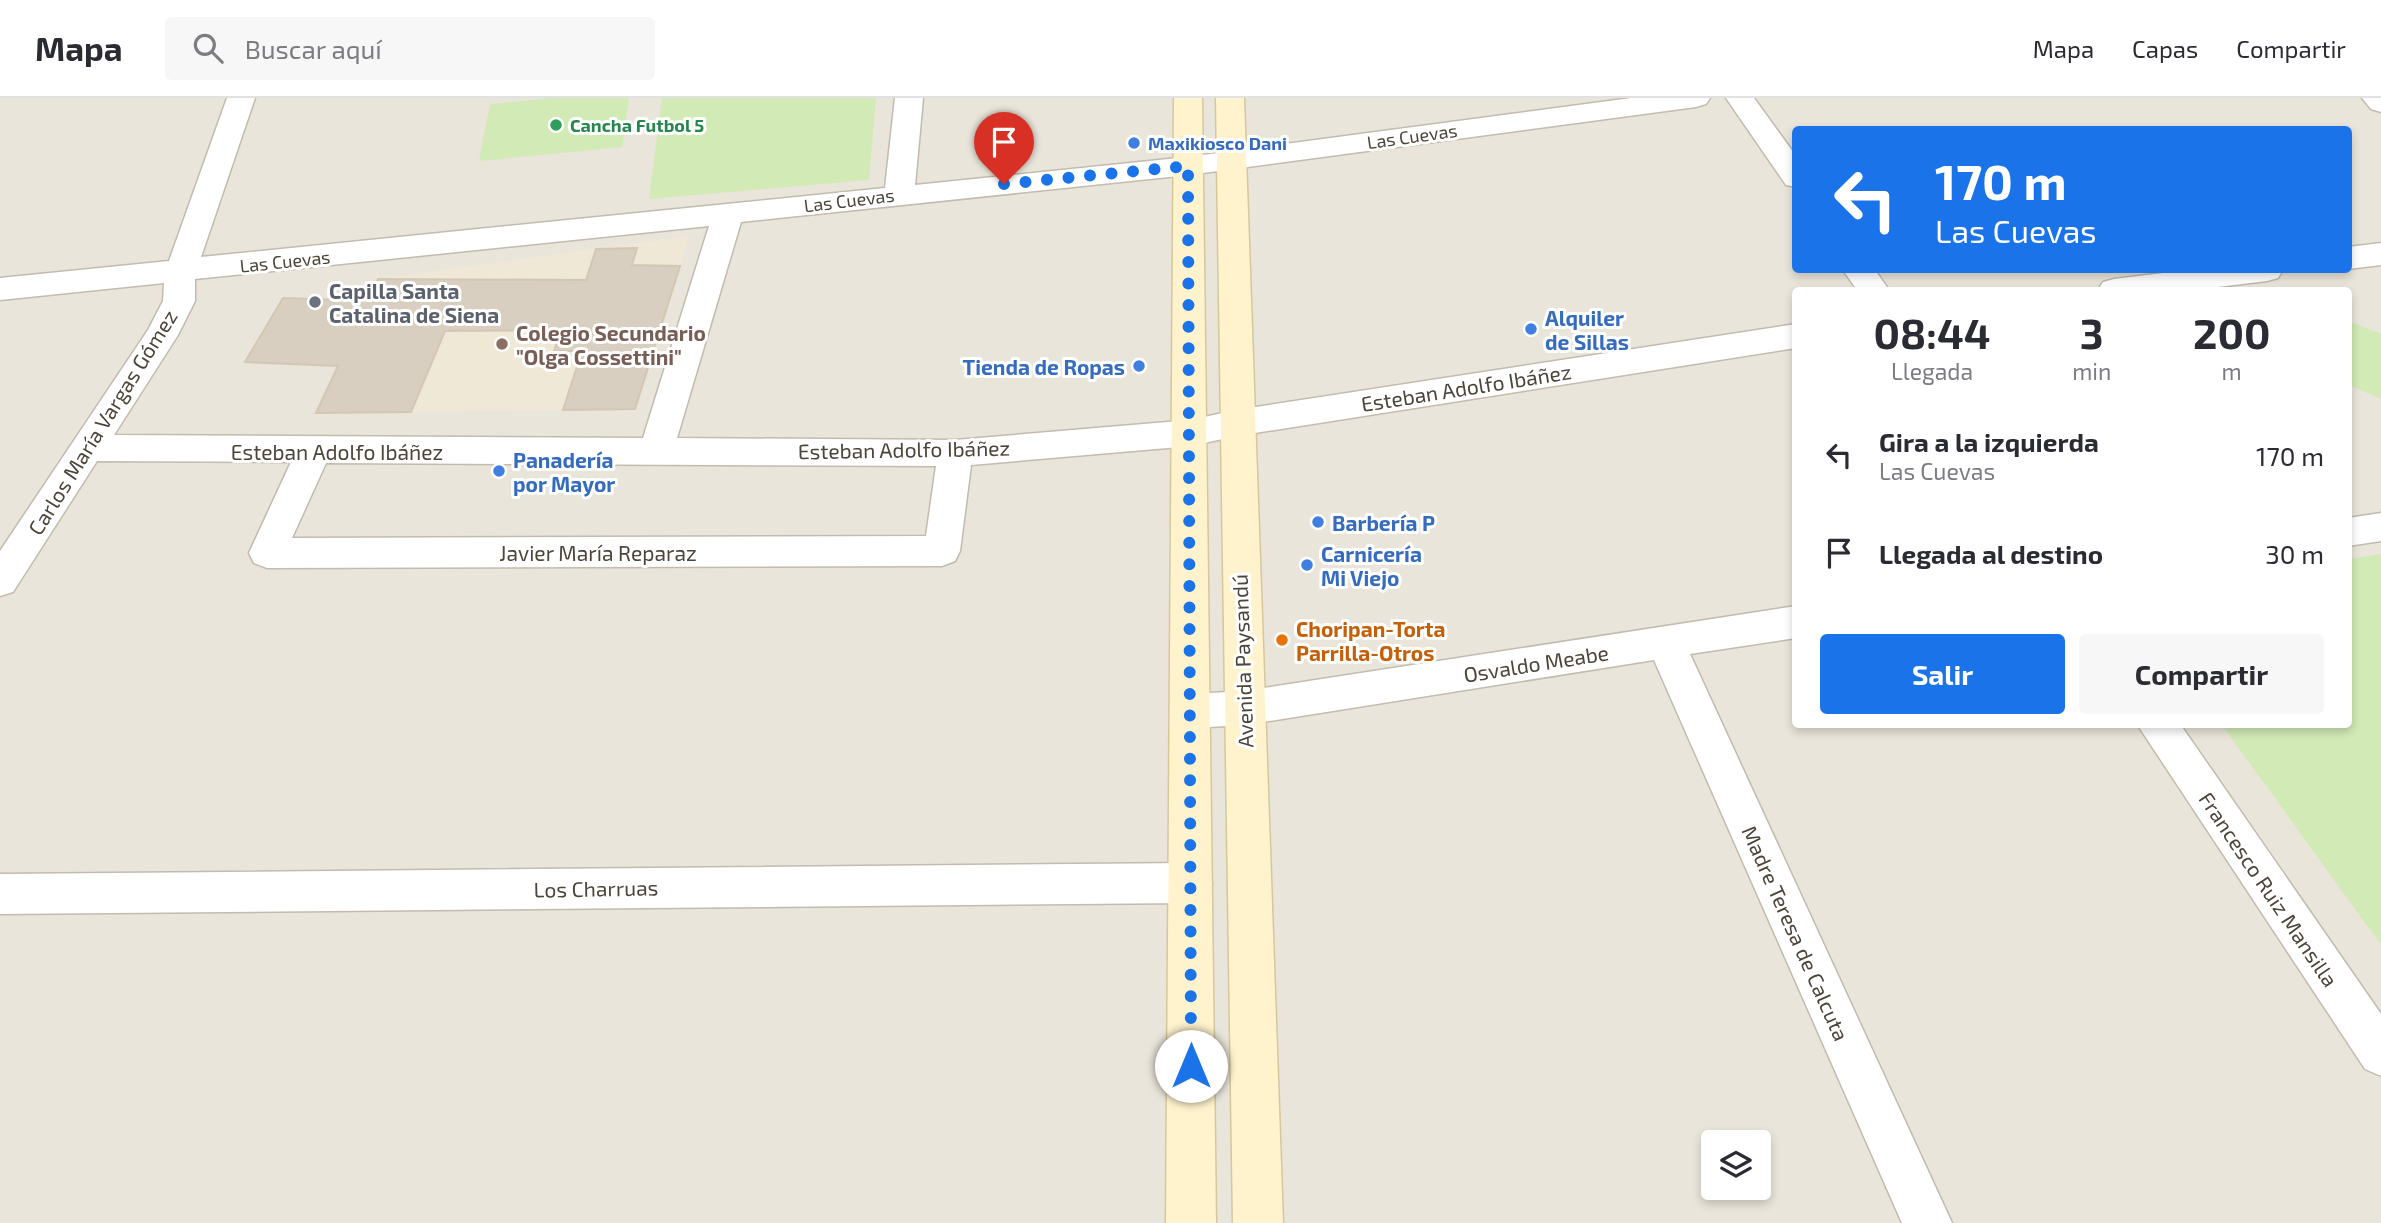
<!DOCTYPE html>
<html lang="es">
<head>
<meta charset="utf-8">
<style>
	body { margin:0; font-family:"Exo 2",sans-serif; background:#f7f7f7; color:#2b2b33; height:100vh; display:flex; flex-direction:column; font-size:26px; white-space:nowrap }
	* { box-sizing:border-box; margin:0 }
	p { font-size:23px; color:#7c7c81 }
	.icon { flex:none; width:38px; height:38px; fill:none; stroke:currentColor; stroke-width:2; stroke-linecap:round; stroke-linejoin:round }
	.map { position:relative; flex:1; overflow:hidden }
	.sheet { position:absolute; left:1792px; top:189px; width:560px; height:441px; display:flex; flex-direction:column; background:#fff; border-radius:7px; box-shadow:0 4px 10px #0003 }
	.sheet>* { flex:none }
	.guide { position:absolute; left:1792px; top:28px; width:560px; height:147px; border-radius:7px; box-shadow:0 4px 10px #0003; background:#1a73e8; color:#fff; overflow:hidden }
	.controls { position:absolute; left:1701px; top:1032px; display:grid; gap:14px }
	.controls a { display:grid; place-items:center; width:70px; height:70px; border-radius:7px; background:#fff; box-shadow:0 4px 10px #0003; font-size:35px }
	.pin { position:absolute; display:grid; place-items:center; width:60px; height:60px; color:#fff; margin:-72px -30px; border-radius:50% 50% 50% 0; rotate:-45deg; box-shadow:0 0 7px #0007 }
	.pin .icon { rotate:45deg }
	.me { position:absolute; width:77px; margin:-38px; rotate:0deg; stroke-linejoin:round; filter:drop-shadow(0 0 5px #0008) }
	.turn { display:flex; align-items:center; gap:24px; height:147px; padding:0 28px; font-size:32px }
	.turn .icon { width:91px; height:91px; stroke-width:2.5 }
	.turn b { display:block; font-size:49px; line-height:60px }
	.eta { display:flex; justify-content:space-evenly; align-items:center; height:119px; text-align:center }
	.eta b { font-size:42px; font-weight:700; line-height:49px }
	.cta { display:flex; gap:14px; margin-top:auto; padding:14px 28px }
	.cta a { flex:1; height:80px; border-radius:7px; background:#1a73e8; color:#fff; font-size:28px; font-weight:700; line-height:80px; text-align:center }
	.cta a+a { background:#f7f7f7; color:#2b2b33 }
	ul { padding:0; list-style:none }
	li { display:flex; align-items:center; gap:21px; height:98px; padding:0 28px }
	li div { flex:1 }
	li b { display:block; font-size:26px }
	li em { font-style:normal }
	header { display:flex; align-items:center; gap:42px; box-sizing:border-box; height:98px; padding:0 35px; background:#fff; border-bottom:2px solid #e1e1e2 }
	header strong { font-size:33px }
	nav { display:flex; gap:38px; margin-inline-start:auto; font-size:24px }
	.search { width:490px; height:63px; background:#f7f7f7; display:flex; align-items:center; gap:18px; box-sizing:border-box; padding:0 24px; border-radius:7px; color:#7c7c81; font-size:26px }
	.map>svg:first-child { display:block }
</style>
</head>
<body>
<header>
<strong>Mapa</strong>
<div class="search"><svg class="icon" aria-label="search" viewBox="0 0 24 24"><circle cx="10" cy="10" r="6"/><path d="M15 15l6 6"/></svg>Buscar aquí</div>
<nav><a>Mapa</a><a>Capas</a><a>Compartir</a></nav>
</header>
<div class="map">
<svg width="2381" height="1125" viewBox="0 0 2381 1125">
	<rect width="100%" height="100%" fill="#f6f3ec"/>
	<path fill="#eae5da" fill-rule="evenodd" d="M0,0h2381v1125h-2381zM1796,32h552v140h-552zM1796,192h552v434h-552zM1713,1045h46v45h-46z"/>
	<path fill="#efe8d6" d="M689,138l-54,173 -319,4 62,-134z"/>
	<path fill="#d2eab5" d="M553,0h76l-7,49 -143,14 11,-57z
		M662,0h214l-7,82 -220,19z
		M2349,223l32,13v65l-32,-14z
		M2381,456v391l-159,-220 126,-1 1,-165z"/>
	<path fill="#d8cfc1" stroke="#d3c7b4" stroke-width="2" d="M637,150l-5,17 48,1 -45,143 -72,1 19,-59h-28l7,-21 -116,1 -34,81 -95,1 22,-47 -93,-4 38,-64 85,3 10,-22 208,1 10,-31z"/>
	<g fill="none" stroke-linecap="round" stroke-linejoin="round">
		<defs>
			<path id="street" d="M227,0h28l-54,159 684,-69 10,-90h28l-8,87 273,-28 443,-59h79l-4,6 -10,3 -508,68 -447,47 -64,216 278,2 236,-20 45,-10 560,-86v24l-560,88 -45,10 -220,19 -11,86 -5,10 -13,5 -675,2 -13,-5 -5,-10 42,-91 -194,-1 -84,131 -13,4v-45l148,-221 15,-29 1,-18 -164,17v-22l169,-17zM709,128l-66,212 -529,-3 64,-100 17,-34v-22zM326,365l610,3 -10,70 -634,2z
				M1726,0h28l42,58v31l-10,-2z
				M2362,0h19v14l-10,-3z
				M2381,145v22l-33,4v-22z
				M1843,172h32l14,20h-32z
				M2188,172h95l-5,8 -11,3 -74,9h-95l5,-8 11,-3z
				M2381,415v28l-33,5v-28z
				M1796,508v32l-106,16 262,569h-50l-248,-563 -410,65 -52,3 -14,-5 -6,-12 6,-12 14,-5 52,-3z
				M2137,626h43l201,290v62l-16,-7z
				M1191,765l15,6 6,14 -6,14 -15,6 -1191,11v-40z"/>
			<path id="secondary" d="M1174,0h28l14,1125h-50z
				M1216,0h28l39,1125h-50z"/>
		</defs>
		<use href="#street" stroke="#c2bbae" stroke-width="3"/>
		<use href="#secondary" stroke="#d6c79b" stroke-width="3"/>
		<use href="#street" fill="#fff" fill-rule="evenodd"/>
		<use href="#secondary" fill="#fff3cd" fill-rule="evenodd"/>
	</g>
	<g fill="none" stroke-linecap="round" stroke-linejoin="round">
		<path stroke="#1a73e8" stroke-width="12" stroke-dasharray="0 21.6" d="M1004,86l184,-18 3,900"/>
	</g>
	<circle fill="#2e9e5b" stroke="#fff" stroke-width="2.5" cx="556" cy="27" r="7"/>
	<g fill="#3f7fe0" stroke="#fff" stroke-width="2.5">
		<circle cx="1134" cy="45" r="7"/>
		<circle cx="1531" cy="231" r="7"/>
		<circle cx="1139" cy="268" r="7"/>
		<circle cx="499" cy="373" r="7"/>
		<circle cx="1318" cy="424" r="7"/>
		<circle cx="1307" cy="467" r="7"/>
	</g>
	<circle fill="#6b7280" stroke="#fff" stroke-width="2.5" cx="315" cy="204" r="7"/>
	<circle fill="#8d6e63" stroke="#fff" stroke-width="2.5" cx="502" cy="246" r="7"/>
	<circle fill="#e8710a" stroke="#fff" stroke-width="2.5" cx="1282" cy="542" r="7"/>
	<g text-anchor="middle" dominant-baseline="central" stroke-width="6" stroke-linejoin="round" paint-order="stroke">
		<g font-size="18" font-weight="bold" fill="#27864d" stroke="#fff" text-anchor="start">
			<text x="570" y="27">Cancha Futbol 5</text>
		</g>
		<g font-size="18" fill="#4b4439" stroke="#fff">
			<text transform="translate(1412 38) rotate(-8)">Las Cuevas</text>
			<text transform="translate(849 102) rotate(-7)">Las Cuevas</text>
			<text transform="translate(285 163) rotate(-6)">Las Cuevas</text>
		</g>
		<g font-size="18" font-weight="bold" fill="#366cbe" stroke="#fff" text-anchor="start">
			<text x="1148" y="45">Maxikiosco Dani</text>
		</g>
		<g font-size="21" font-weight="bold" fill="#5b616d" stroke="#fff" text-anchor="start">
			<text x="329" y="192">Capilla Santa<tspan x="329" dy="24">Catalina de Siena</tspan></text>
		</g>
		<g font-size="21" font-weight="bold" fill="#366cbe" stroke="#fff" text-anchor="start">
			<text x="1545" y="219">Alquiler<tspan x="1545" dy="24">de Sillas</tspan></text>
			<text x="1125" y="268" text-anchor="end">Tienda de Ropas</text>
			<text x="513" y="361">Panadería<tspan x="513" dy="24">por Mayor</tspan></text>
			<text x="1332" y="424">Barbería P</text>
			<text x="1321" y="455">Carnicería<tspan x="1321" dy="24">Mi Viejo</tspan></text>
		</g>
		<g font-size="21" font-weight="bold" fill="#785e54" stroke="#fff" text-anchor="start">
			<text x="516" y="234">Colegio Secundario<tspan x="516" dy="24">"Olga Cossettini"</tspan></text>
		</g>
		<g font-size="21" fill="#4b4439" stroke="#fff">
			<text transform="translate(1466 289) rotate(-9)">Esteban Adolfo Ibáñez</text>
			<text transform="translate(102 324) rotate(-58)">Carlos María Vargas Gómez</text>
			<text transform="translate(904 351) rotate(-1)">Esteban Adolfo Ibáñez</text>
			<text x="337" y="353">Esteban Adolfo Ibáñez</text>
			<text x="598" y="454">Javier María Reparaz</text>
			<text transform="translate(1242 563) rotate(-92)">Avenida Paysandú</text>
			<text transform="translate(1536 565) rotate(-9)">Osvaldo Meabe</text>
			<text transform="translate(596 790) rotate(-1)">Los Charruas</text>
			<text transform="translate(2269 791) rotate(56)">Francesco Ruiz Mansilla</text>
			<text transform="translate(1796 835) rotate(66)">Madre Teresa de Calcuta</text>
		</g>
		<g font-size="21" font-weight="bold" fill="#c56008" stroke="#fff" text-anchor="start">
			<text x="1296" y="530">Choripan-Torta<tspan x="1296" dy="24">Parrilla-Otros</tspan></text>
		</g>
	</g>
</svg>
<div class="controls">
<a><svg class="icon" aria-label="layers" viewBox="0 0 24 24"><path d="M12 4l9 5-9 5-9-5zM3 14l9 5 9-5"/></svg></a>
</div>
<div class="pin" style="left:1004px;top:86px;background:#d93025"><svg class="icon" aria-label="arrive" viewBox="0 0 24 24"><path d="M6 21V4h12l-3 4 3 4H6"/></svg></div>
<svg class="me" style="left:1191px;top:968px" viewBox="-20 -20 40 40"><circle r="19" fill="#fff"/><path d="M0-13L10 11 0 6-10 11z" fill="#1a73e8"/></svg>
<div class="guide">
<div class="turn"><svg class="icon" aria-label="left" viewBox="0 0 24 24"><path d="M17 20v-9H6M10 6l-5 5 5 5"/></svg><div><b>170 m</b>Las Cuevas</div></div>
</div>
<section class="sheet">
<div class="eta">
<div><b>08:44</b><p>Llegada</p></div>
<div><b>3</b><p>min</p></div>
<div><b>200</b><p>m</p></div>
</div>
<ul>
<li><svg class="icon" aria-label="left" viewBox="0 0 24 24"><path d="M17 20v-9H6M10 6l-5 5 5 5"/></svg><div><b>Gira a la izquierda</b><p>Las Cuevas</p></div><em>170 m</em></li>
<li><svg class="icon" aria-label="arrive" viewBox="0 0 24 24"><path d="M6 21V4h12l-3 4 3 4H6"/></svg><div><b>Llegada al destino</b></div><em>30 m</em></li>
</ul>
<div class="cta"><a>Salir</a><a>Compartir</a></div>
</section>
</div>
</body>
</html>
